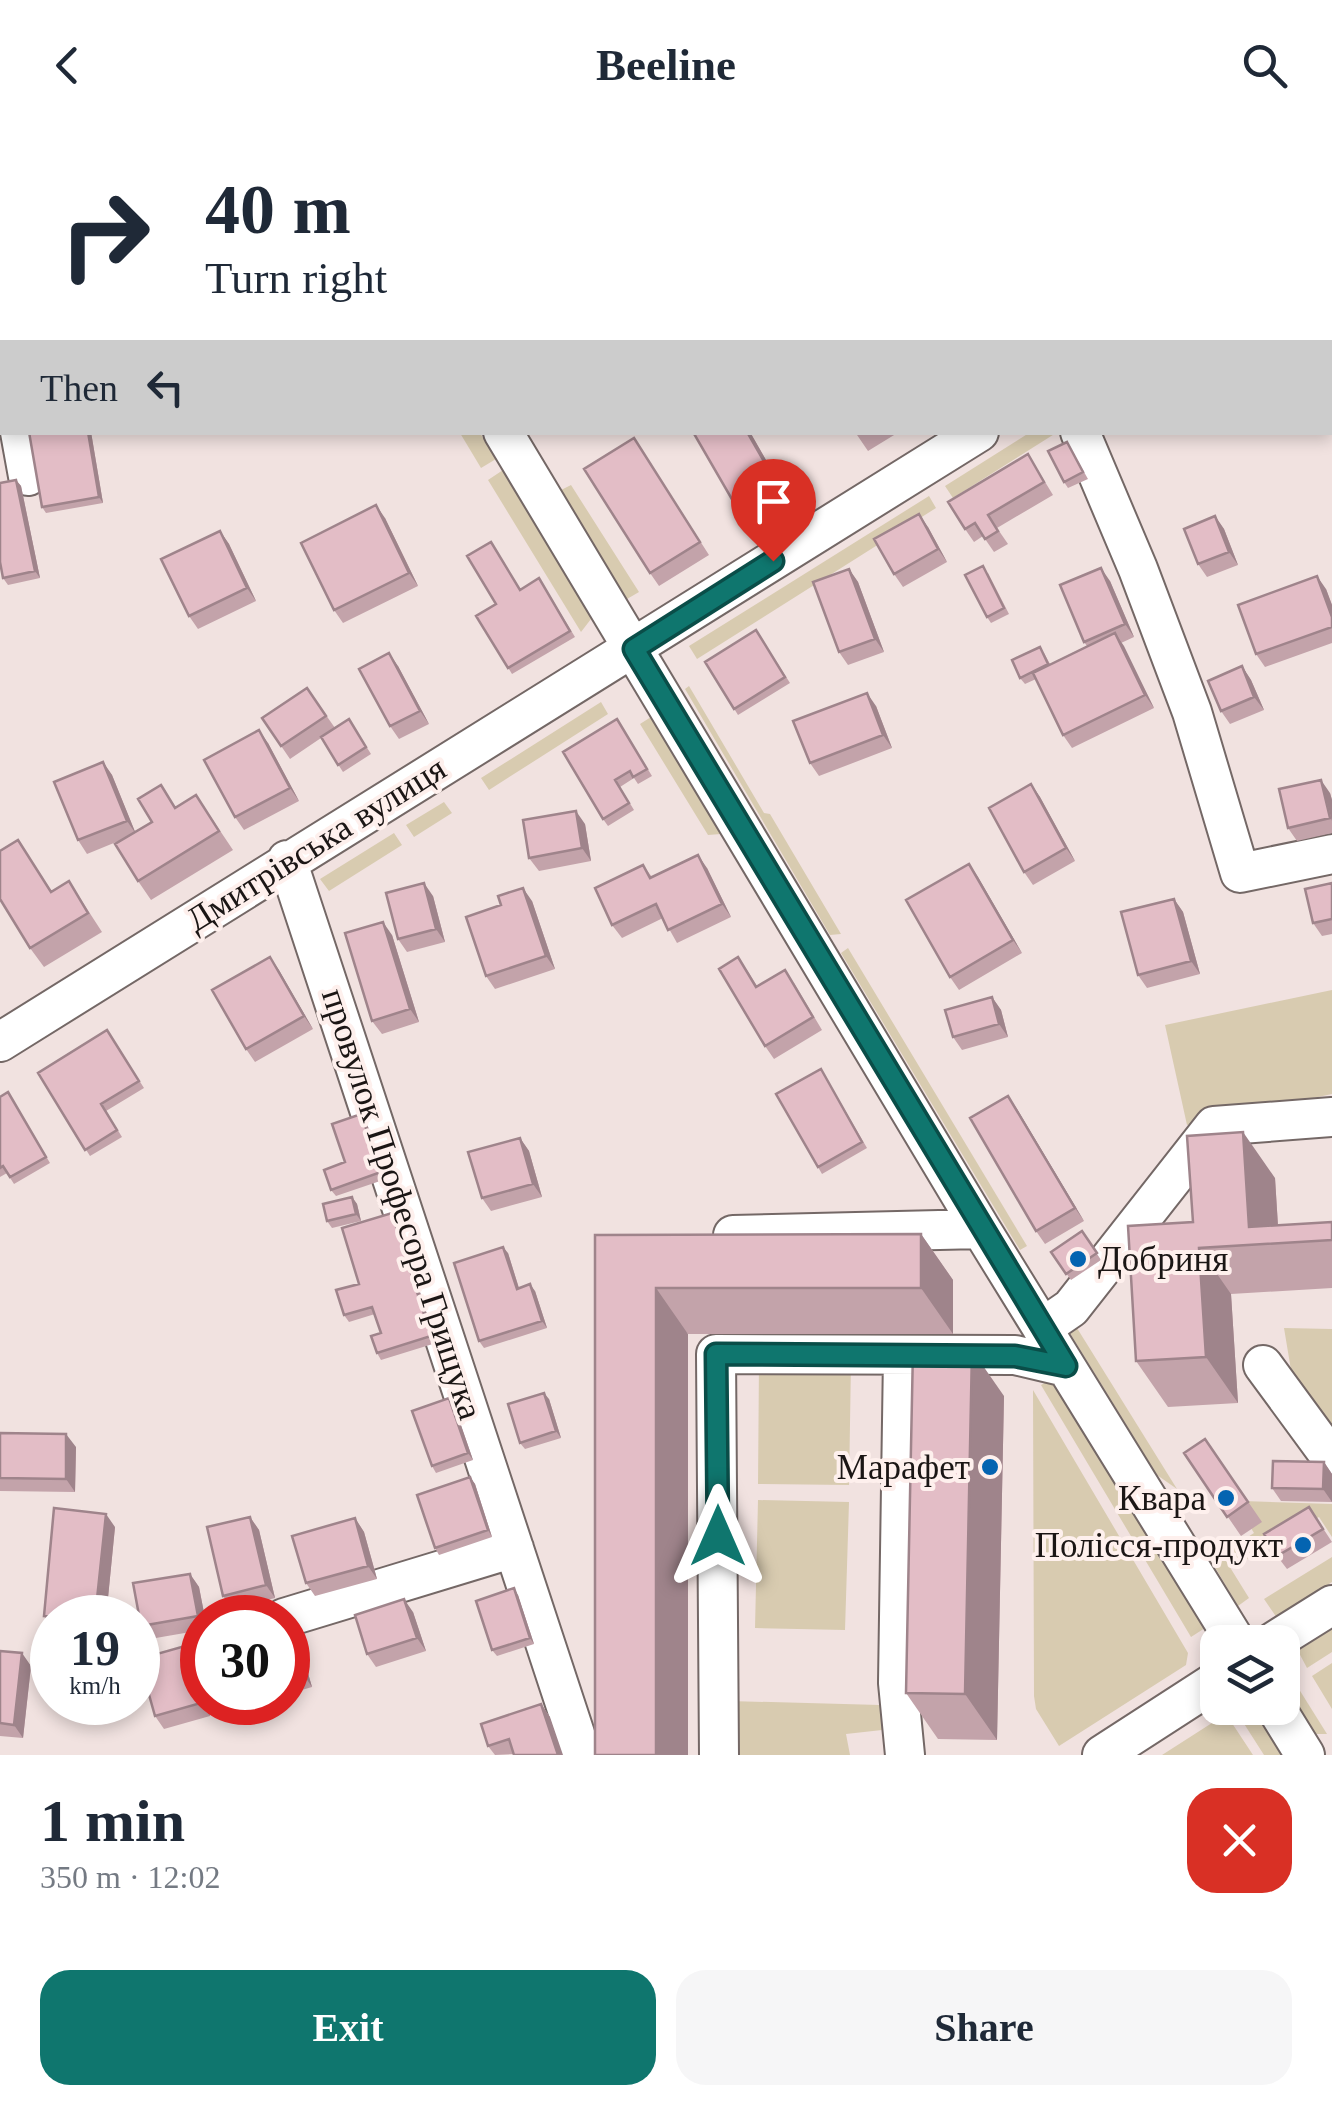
<!DOCTYPE html>
<html lang="en">
<head>
<meta charset="utf-8">
<style>
	body { margin:0; font-family:Georgia,serif; background:#f6f6f7; color:#1f2937; height:100vh; display:flex; flex-direction:column; font-size:38px; white-space:nowrap }
	* { box-sizing:border-box; margin:0 }
	p { font-size:32px; color:#747a83 }
	.icon { flex:none; width:55px; height:55px; fill:none; stroke:currentColor; stroke-width:2; stroke-linecap:round; stroke-linejoin:round }
	.map { position:relative; height:1625px; overflow:hidden }
	.drawer { display:flex; flex-direction:column; background:#fff; flex:1 }
	.drawer>* { flex:none }
	.hud { position:absolute; left:0px; top:0px; width:1332px; height:305px; box-shadow:0 5px 15px #0003; background:#fff; color:#1f2937; overflow:hidden }
	.buttons { position:absolute; left:1200px; top:1495px; display:grid; gap:20px }
	.buttons a { display:grid; place-items:center; width:100px; height:100px; border-radius:20px; background:#fff; box-shadow:0 5px 15px #0003; font-size:50px }
	.speed { position:absolute; left:30px; top:1465px; display:flex; gap:20px; font-size:50px; font-weight:700; text-align:center }
	.speed>* { display:grid; place-content:center; width:130px; height:130px; border-radius:50%; background:#fff; box-shadow:0 5px 15px #0003; line-height:1 }
	.speed small { font-size:25px; font-weight:400 }
	.speed .limit { border:15px solid #d22; background:#fff; color:#111 }
	.pin { position:absolute; display:grid; place-items:center; width:85px; height:85px; color:#fff; margin:-102px -42px; border-radius:50% 50% 50% 0; rotate:-45deg; box-shadow:0 0 10px #0007 }
	.pin .icon { rotate:45deg }
	.me { position:absolute; width:110px; margin:-55px; rotate:0deg; stroke-linejoin:round; filter:drop-shadow(0 0 8px #0008) }
	.turn { display:flex; align-items:center; gap:35px; height:210px; padding:0 40px; font-size:45px }
	.turn .icon { width:130px; height:130px; stroke-width:2.5 }
	.turn b { display:block; font-size:70px; line-height:85px }
	.then { display:flex; align-items:center; height:95px; padding:0 40px; background:#0003; gap:20px; font-size:38px }
	.round { display:grid; place-items:center; flex:none; width:105px; height:105px; border-radius:30px; background:#f6f6f7 }
	.head { display:flex; align-items:center; justify-content:space-between; height:170px; padding:0 40px }
	h1 { font-size:60px; font-weight:700; line-height:75px }
	.button { display:flex; gap:20px; margin-top:auto; padding:20px 40px }
	.button a { flex:1; height:115px; border-radius:30px; background:#0f766e; color:#fff; font-size:40px; font-weight:700; line-height:115px; text-align:center }
	.button a+a { background:#f6f6f7; color:#1f2937 }
	header { display:flex; justify-content:space-between; align-items:center; height:130px; padding:0 40px; background:#fff; font-size:45px; font-weight:700 }
	.map>svg:first-child { display:block }
</style>
</head>
<body>
<header><svg class="icon" aria-label="back" viewBox="0 0 24 24"><path d="M15 5l-7 7 7 7"/></svg>Beeline<svg class="icon" aria-label="search" viewBox="0 0 24 24"><circle cx="10" cy="10" r="6"/><path d="M15 15l6 6"/></svg></header>
<div class="map">
<svg width="1332" height="1625" viewBox="0 0 1332 1625">
	<rect width="100%" height="100%" fill="#f1e2e0"/>
	<path fill="#d8cbb0" d="M460,303h20l16,26 -15,9z
		M1029,303h27l-103,65 -8,-12z
		M503,340l85,140 3,9 -10,13 -93,-152z
		M571,355l68,107 -12,7 -66,-109z
		M929,366l7,12 -239,151 -8,-13z
		M689,556l75,127 6,1 71,120 -11,1 -145,-246z
		M601,572l7,12 -119,76 -8,-12z
		M651,587l70,117 -13,1 -68,-111z
		M444,672l8,11 -38,24 -8,-12z
		M394,703l8,12 -73,46 -9,-12z
		M848,818l179,298 -7,4 -179,-297z
		M1332,860v104l-145,31 -22,-100z
		M1072,1190l105,169 -20,-14 -92,-150z
		M1284,1198l48,1v112l-41,-71z
		M759,1231l92,1 -2,123 -91,-1z
		M1052,1249l153,249 -14,9 -150,-252z
		M1033,1260l155,263 -2,12 -127,81 -23,-37 -2,-13z
		M758,1370l91,2 -4,128 -90,-2z
		M1243,1371l89,3v33l-13,-20 -80,47 -10,-15 25,-16 -17,-28z
		M1218,1426h5l26,42 -11,8 -25,-42z
		M1332,1427v25l-55,36 -13,-19z
		M1332,1499v23l-25,16 -9,-17z
		M1332,1533v46l-20,-33z
		M1297,1556l30,48h-12l-28,-46z
		M729,1571l151,4 11,24 -45,5 4,21h-121z
		M1254,1581l27,44h-17l-23,-36z
		M1226,1584l27,41h-91z"/>
	<g fill="none" stroke-linecap="round" stroke-linejoin="round">
		<defs>
			<path id="minor" d="M318,0l1,2
				M1330,79l2,-1
				M0,202l2,13
				M20,302l8,44
				M503,302l478,797 255,413
				M1080,302l58,137 54,143 48,161 92,-19
				M287,730l295,895
				M0,912l979,-610
				M733,1105l248,-6
				M1042,1198l29,-20 143,-182 118,-9
				M903,1226l-5,327 7,72
				M1263,1235l69,94
				M284,1488l230,-70
				M1273,1512l59,-37
				M1276,1578l29,47
				M719,1625l-3,-401 299,1 51,12
				M1102,1625l116,-75"/>
		</defs>
		<use href="#minor" stroke="#746866" stroke-width="42"/>
		<use href="#minor" stroke="#fff" stroke-width="38"/>
	</g>
	<path fill="#c3a3aa" d="M1330,198h2v107l-2,-3z
		M91,302l12,71 -57,10 -4,-6z
		M693,302h57l41,72 -41,23 -13,-19z
		M855,302h44l-31,19z
		M634,308l75,117 -50,31 -9,-13z
		M1067,312l21,37 -20,9 -4,-6z
		M1028,324l25,41 -56,33 11,16 -14,8 -11,-16 -9,6 -9,-13z
		M16,350l5,6 19,92 -32,7 -5,-7z
		M1215,386l9,13 14,36 -31,12 -9,-13z
		M385,388l33,68 -75,37 -9,-13z
		M928,397l19,35 -44,25 -9,-13z
		M220,401l9,13 27,57 -58,28 -9,-13z
		M849,439l9,13 26,70 -36,13 -9,-13z
		M988,443l21,41 -18,9 -4,-6z
		M539,448l36,59 -63,37 -36,-58z
		M1110,451l24,56 -13,6 33,65 -82,40 -9,-13 -27,-56 -11,5 -5,-6 24,-25 6,11 37,-18 -3,-4z
		M1326,459l6,16v38l-67,24 -9,-13z
		M756,500l34,53 -52,32 -33,-53z
		M398,536l31,58 -30,15 -9,-13z
		M1242,536l9,14 13,30 -34,14 -9,-13z
		M307,558l28,40 14,-9 22,35 -28,18 -22,-34 -31,21 -28,-41z
		M876,576l16,42 -73,28 -9,-13z
		M617,589l35,57 -14,8 -4,-6 -14,9 14,23 -26,16 -5,-7z
		M268,613l31,58 -55,29 -9,-13z
		M103,632l9,13 23,57 61,-37 37,55 -82,50 -13,-19 -12,-43 -39,16 -9,-14z
		M1031,654l9,13 35,64 -42,24 -9,-13z
		M1330,663l2,7v33l-35,8 -9,-13z
		M585,694l6,37 -52,10 -10,-13z
		M18,710l34,52 17,-11 33,51 -58,35 -14,-19z
		M969,734l53,89 -63,37 -9,-13z
		M643,735l9,12 55,-9 24,49 -54,26 -14,-25 -41,20 -10,-13z
		M1332,753v51l-10,2 -9,-13z
		M433,766l12,46 -38,10 -9,-13z
		M1174,769l9,13 17,62 -53,14 -9,-13z
		M532,771l23,68 -60,20 -9,-13z
		M392,805l27,87 -37,12 -10,-13z
		M270,827l43,72 -58,33 -9,-13z
		M747,840l10,16 37,-3 28,47 -48,29 -9,-13z
		M992,867l9,13 7,27 -46,13 -9,-13z
		M107,900l37,58 -38,23 16,26 -32,19 -52,-83z
		M821,939l46,79 -45,26 -4,-7z
		M8,962l42,71 -36,21 -7,-11 -7,4v-80z
		M1017,979l67,112 -39,23 -9,-13z
		M366,991l20,58 -50,17 -5,-6z
		M520,1008l9,13 13,46 -51,14 -9,-13z
		M1275,1048l3,47 54,-3v66l-101,6 7,109 -70,4 -32,-46 57,-139z
		M352,1067l5,7 4,17 -29,7 -5,-7z
		M397,1089l39,124 -55,17 -4,-7 4,-20 -6,-19 -26,8 -5,-7 15,-31z
		M1082,1101l19,29 -30,20 -20,-28z
		M921,1104l32,46v54h-265l-93,-99z
		M508,1123l11,35 16,3 12,37 -63,20 -5,-7z
		M1004,1266l-7,344 -59,-1 -32,-46z
		M449,1268l5,7 19,55 -37,13 -4,-7z
		M549,1269l12,39 -36,11 -5,-6z
		M0,1303l76,14 -1,45 -75,-1z
		M1205,1309l57,83 -21,14 -57,-83z
		M1324,1332l8,12v28l-51,-1 -9,-13z
		M470,1347l5,7 17,53 -53,18 -4,-7z
		M1309,1377l23,35 -45,27 -10,-13z
		M250,1387l9,13 16,68 -43,11 -9,-13z
		M355,1388l9,14 13,47 -62,17 -9,-13z
		M115,1397l-9,91h-54v11l-8,-13z
		M190,1444l9,13 6,31h-3v12l-52,9 -9,-13z
		M518,1465l16,49 -37,12 -5,-6z
		M413,1482l13,39 -50,16 -9,-13z
		M290,1503l10,13 12,41 -24,7v-60z
		M185,1516l9,13 16,57 -46,13 -9,-13z
		M0,1521l31,15 -8,72 -23,-2z
		M541,1574l9,13 -37,37 -18,1 -7,-9z"/>
	<path fill="#9f848b" d="M88,302h3l12,71 -4,-6z
		M747,302h3l41,72 -14,-20z
		M16,350l5,6 19,92 -5,-7z
		M376,375l9,13 33,68 -9,-13z
		M919,384l9,13 19,35 -9,-13z
		M1215,386l9,13 14,36 -9,-13z
		M220,401l9,13 27,57 -9,-13z
		M1101,438l9,13 24,56 -9,-13z
		M849,439l9,13 26,70 -9,-13z
		M1317,446l9,13 6,16v12z
		M1115,503l9,13 30,62 -9,-13z
		M389,523l9,13 31,58 -9,-13z
		M1242,536l9,14 13,30 -10,-13z
		M867,563l9,13 16,42 -9,-13z
		M259,600l9,13 31,58 -9,-13z
		M103,632l9,13 24,59 -9,-13z
		M1321,650l9,13 2,7v21z
		M1031,654l9,13 35,64 -9,-13z
		M576,681l9,13 6,37 -9,-13z
		M698,725l9,13 24,49 -9,-13z
		M969,734l9,13 44,76 -9,-13z
		M424,753l9,13 12,46 -9,-13z
		M523,758l9,13 23,68 -9,-13z
		M1174,769l9,13 17,62 -9,-13z
		M383,792l9,13 27,87 -9,-13z
		M270,827l9,13 34,59 -9,-13z
		M992,867l9,13 7,27 -9,-13z
		M1008,966l9,13 67,112 -9,-13z
		M361,984l5,7 20,58 -5,-7z
		M1243,1002l32,46 4,65 -30,-16z
		M520,1008l9,13 13,46 -9,-13z
		M352,1067l5,7 4,17 -5,-7z
		M392,1083l5,6 39,124 -5,-7z
		M921,1104l32,46v54l-32,-46z
		M503,1117l5,6 13,42 -4,-6z
		M1199,1118l32,46 7,109 -32,-46z
		M530,1154l5,7 12,37 -5,-7z
		M656,1158l32,46v421h-32z
		M972,1220l32,46 -7,344 -32,-46z
		M544,1263l5,6 12,39 -5,-7z
		M449,1268l5,7 19,55 -5,-7z
		M66,1304l10,13 -1,45 -9,-13z
		M1324,1332l8,12v28l-9,-13z
		M470,1347l5,7 17,53 -4,-7z
		M106,1384l9,13 -9,91h-11z
		M250,1387l9,13 16,68 -9,-13z
		M355,1388l9,14 13,47 -9,-13z
		M190,1444l9,13 6,31h-3v5l-4,-7z
		M514,1458l4,7 16,49 -4,-6z
		M404,1469l9,13 13,39 -9,-13z
		M290,1503l10,13 12,41 -9,-13z
		M185,1516l9,13 8,31v12h4l4,14 -9,-13z
		M22,1523l9,13 -8,72 -9,-13z
		M541,1574l9,13 13,38h-5z"/>
	<path fill="#e3bdc6" stroke="#9f848b" stroke-width="2.5" d="M0,0h24l1,2h-23v79l-2,1z
		M182,0h52l1,2h-52z
		M414,0h44l1,2h-43z
		M581,0h65l1,2h-65z
		M1093,0h54l2,2h-54z
		M1330,198h2v83l-2,1z
		M29,302h59l11,65 -57,10z
		M693,302h54l30,52 -40,24z
		M634,308l66,104 -50,31 -66,-104z
		M1067,312l16,30 -19,10 -16,-31z
		M1028,324l16,28 -56,33 10,16 -13,8 -10,-16 -10,6 -17,-27z
		M16,350l19,91 -32,7 -3,-16v-79z
		M376,375l33,68 -75,37 -33,-67z
		M919,384l19,35 -44,25 -20,-35z
		M1215,386l14,36 -31,12 -14,-35z
		M220,401l27,57 -58,28 -28,-57z
		M491,412l29,48 19,-12 31,53 -62,37 -32,-52 20,-12 -29,-48z
		M983,436l21,42 -17,9 -22,-42z
		M1101,438l24,56 -41,18 -24,-57z
		M849,439l26,70 -36,13 -26,-70z
		M1317,446l15,41v10l-76,27 -18,-49z
		M756,500l29,47 -51,32 -29,-47z
		M1115,503l30,62 -82,40 -30,-62z
		M1040,517l8,17 -28,14 -8,-18z
		M389,523l31,58 -30,15 -31,-57z
		M1242,536l12,31 -33,14 -13,-30z
		M307,558l19,28 -45,30 -19,-28z
		M867,563l16,42 -73,28 -17,-42z
		M349,589l17,28 -28,18 -17,-28z
		M617,589l30,50 -14,8 -3,-6 -15,9 14,23 -26,16 -40,-67z
		M259,600l31,58 -55,29 -31,-57z
		M103,632l24,59 -49,19 -24,-58z
		M1321,650l9,38 -42,10 -9,-39z
		M1031,654l35,64 -42,24 -35,-64z
		M161,655l14,23 21,-13 23,36 -81,50 -23,-37 37,-22 -14,-23z
		M576,681l6,37 -53,10 -6,-38z
		M18,710l33,52 18,-11 19,32 -58,35 -30,-49v-48z
		M698,725l24,49 -54,26 -12,-26 -44,21 -17,-37 48,-23 7,13z
		M969,734l44,76 -63,37 -44,-77z
		M424,753l12,46 -38,10 -12,-46z
		M1332,753v36l-19,4 -8,-34z
		M523,758l23,68 -60,20 -20,-59 35,-12 -3,-9z
		M1174,769l17,62 -53,14 -17,-63z
		M383,792l27,87 -38,12 -27,-88z
		M270,827l34,59 -58,33 -34,-59z
		M738,827l18,30 29,-17 28,47 -48,29 -46,-77z
		M992,867l7,27 -46,13 -8,-27z
		M107,900l32,51 -38,23 16,26 -32,20 -47,-77z
		M821,939l41,73 -44,25 -42,-73z
		M8,962l38,65 -36,20 -7,-11 -3,2v-71z
		M1008,966l67,112 -39,23 -66,-113z
		M361,984l20,58 -50,18 -7,-20 21,-8 -13,-38z
		M1243,1002l6,95 83,-5v18l-133,8 7,109 -70,4 -8,-135 65,-4 -6,-86z
		M520,1008l13,46 -51,14 -14,-46z
		M352,1067l4,17 -29,7 -4,-17z
		M392,1083l39,123 -54,17 -6,-17 10,-3 -9,-26 -28,8 -8,-25 23,-6 -17,-56z
		M1082,1101l15,22 -31,21 -15,-22z
		M921,1104v54h-265v467h-61v-520z
		M503,1117l14,42 13,-5 12,37 -63,20 -25,-78z
		M913,1219l59,1 -7,344 -59,-1z
		M544,1263l12,38 -36,12 -12,-39z
		M449,1268l19,55 -36,13 -20,-55z
		M0,1303l66,1v45l-66,-1z
		M1205,1309l43,63 -21,15 -43,-64z
		M1273,1331l51,1 -1,27 -51,-1z
		M470,1347l18,53 -53,18 -18,-53z
		M1309,1377l14,22 -46,27 -13,-22z
		M54,1378l52,6 -11,104 -51,-2z
		M250,1387l16,68 -43,11 -16,-69z
		M355,1388l13,48 -62,17 -14,-47z
		M190,1444l8,42 -57,10 -8,-43z
		M514,1458l16,50 -38,12 -16,-49z
		M404,1469l13,39 -50,16 -12,-39z
		M290,1503l13,41 -15,4v-44z
		M185,1516l16,57 -46,13 -16,-57z
		M0,1521l22,2 -8,72 -14,-2z
		M541,1574l17,51h-44l-5,-16 -21,7 -7,-22z"/>
	<g fill="none" stroke-linecap="round" stroke-linejoin="round">
		<defs>
			<path id="route" d="M718,1406l-2,-182 299,2 51,10 -432,-717 139,-88"/>
		</defs>
		<use href="#route" stroke="#0a4d48" stroke-width="25"/>
		<use href="#route" stroke="#0f766e" stroke-width="18"/>
	</g>
	<g fill="#0464b1" stroke="#fef0ed" stroke-width="4">
		<circle cx="1078" cy="1129" r="10"/>
		<circle cx="990" cy="1337" r="10"/>
		<circle cx="1226" cy="1368" r="10"/>
		<circle cx="1303" cy="1415" r="10"/>
	</g>
	<g text-anchor="middle" dominant-baseline="central" stroke-width="8" stroke-linejoin="round" paint-order="stroke">
		<g font-size="35" fill="#1b1615" stroke="#fef0ed">
			<text transform="translate(316 714) rotate(-32)">Дмитрівська вулиця</text>
			<text transform="translate(402 1074) rotate(72)">провулок Професора Грищука</text>
		</g>
		<g font-size="35" fill="#1b1615" stroke="#fef0ed" text-anchor="end">
			<text x="1098" y="1129" text-anchor="start">Добриня</text>
			<text x="970" y="1337">Марафет</text>
			<text x="1206" y="1368">Квара</text>
			<text x="1283" y="1415">Полісся-продукт</text>
		</g>
	</g>
</svg>
<div class="buttons">
<a><svg class="icon" aria-label="layers" viewBox="0 0 24 24"><path d="M12 4l9 5-9 5-9-5zM3 14l9 5 9-5"/></svg></a>
</div>
<div class="speed"><div>19<small>km/h</small></div><div class="limit">30</div></div>
<div class="pin" style="left:773px;top:431px;background:#d93025"><svg class="icon" aria-label="arrive" viewBox="0 0 24 24"><path d="M6 21V4h12l-3 4 3 4H6"/></svg></div>
<svg class="me" style="left:718px;top:1406px" viewBox="-20 -20 40 40"><path d="M0-17L14 15 0 8-14 15z" fill="#0f766e" stroke="#fff" stroke-width="4"/></svg>
<div class="hud">
<div class="turn"><svg class="icon" aria-label="right" viewBox="0 0 24 24"><path d="M7 20v-9h11M14 6l5 5-5 5"/></svg><div><b>40 m</b>Turn right</div></div>
<div class="then">Then<svg class="icon" aria-label="left" viewBox="0 0 24 24"><path d="M17 20v-9H6M10 6l-5 5 5 5"/></svg></div>
</div>
</div>
<section class="drawer">
<div class="head"><div><h1>1 min</h1><p>350 m · 12:02</p></div><a class="round" style="background:#d93025;color:#fff"><svg class="icon" aria-label="close" viewBox="0 0 24 24"><path d="M6 6l12 12M18 6L6 18"/></svg></a></div>
<div class="button"><a>Exit</a><a>Share</a></div>
</section>
</body>
</html>
